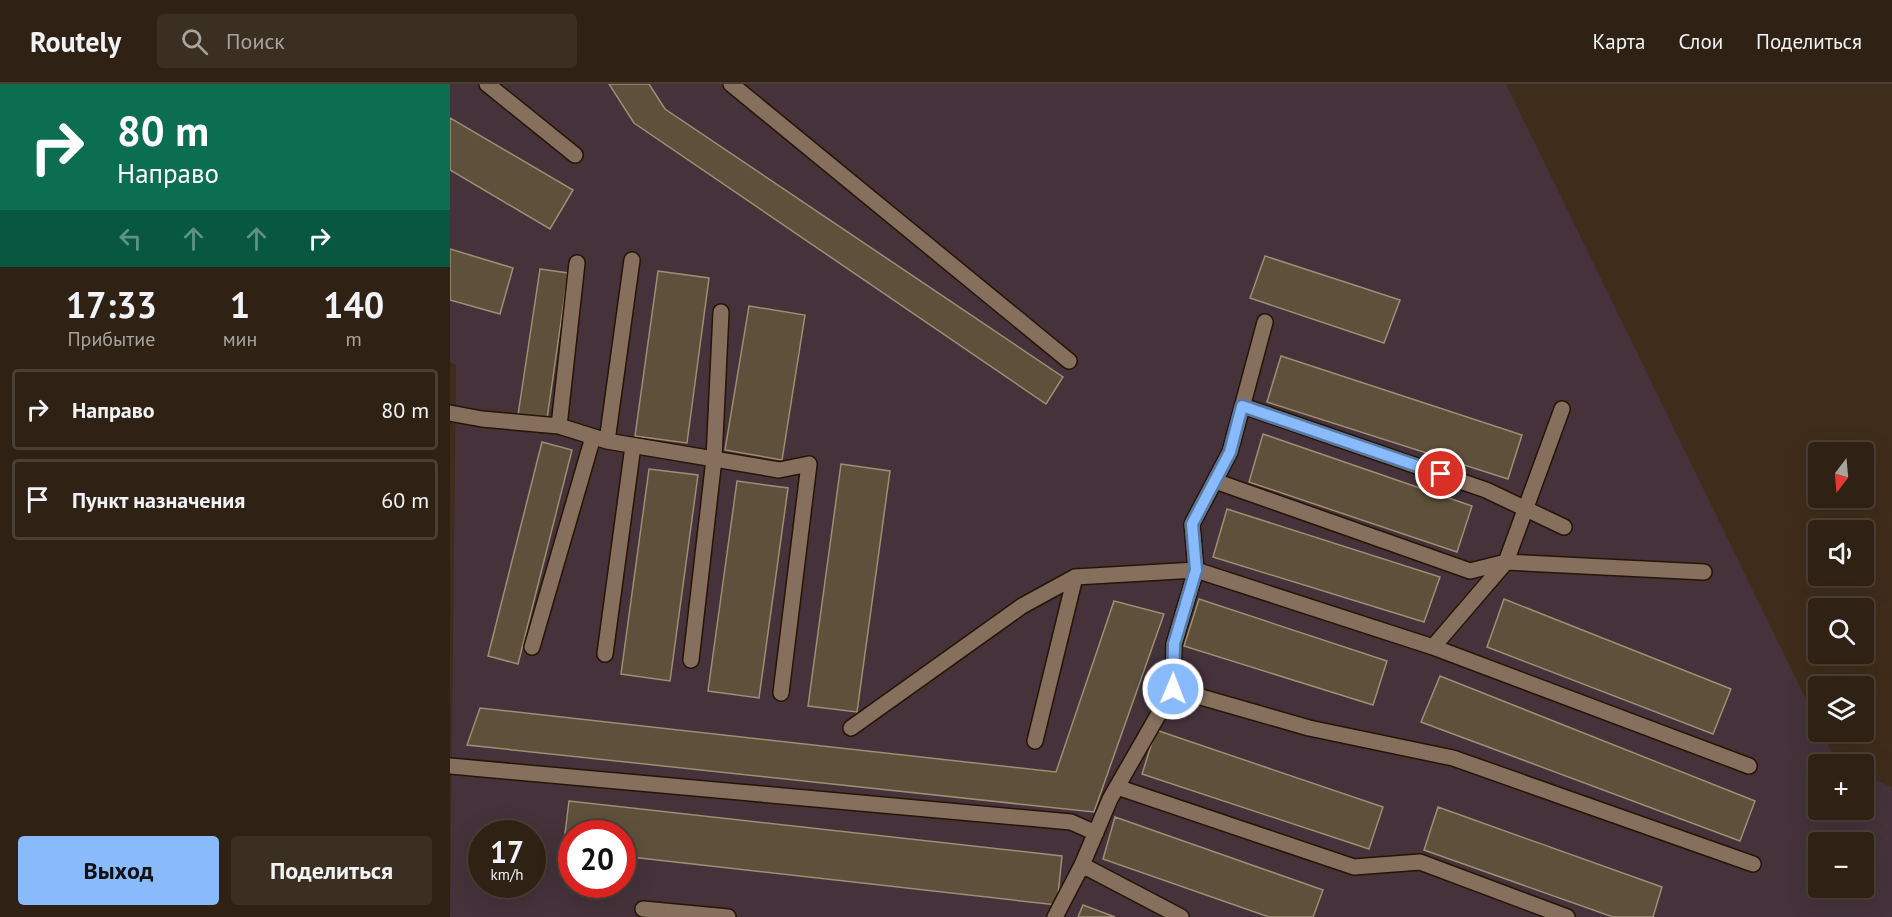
<!DOCTYPE html>
<html lang="ru">
<head>
<meta charset="utf-8">
<style>
	body { margin:0; font-family:"PT Sans",sans-serif; background:#3b2f22; color:#f1f3f6; height:100vh; display:flex; flex-direction:column; font-size:22px; white-space:nowrap }
	* { box-sizing:border-box; margin:0 }
	p { font-size:20px; color:#a7a4a0 }
	.icon { flex:none; width:33px; height:33px; fill:none; stroke:currentColor; stroke-width:2; stroke-linecap:round; stroke-linejoin:round }
	.map { position:relative; flex:1; overflow:hidden }
	.details { display:flex; flex-direction:column; background:#2f2214; width:450px }
	.details>* { flex:none }
	.guide { background:#0b6e4f; color:#fff; overflow:hidden }
	.needle { width:39px; rotate:196deg }
	.controls { position:absolute; left:1358px; top:358px; display:grid; gap:12px }
	.controls a { display:grid; place-items:center; width:66px; height:66px; border-radius:6px; background:#2f2214; box-shadow:0 6px 24px #0002,0 0 0 2px #4a3f34; font-size:30px }
	.speed { position:absolute; left:18px; top:736px; display:flex; gap:12px; font-size:30px; font-weight:700; text-align:center }
	.speed>* { display:grid; place-content:center; width:78px; height:78px; border-radius:50%; background:#2f2214; box-shadow:0 6px 24px #0002,0 0 0 2px #4a3f34; line-height:1 }
	.speed small { font-size:15px; font-weight:400 }
	.speed .limit { border:9px solid #d22; background:#fff; color:#111 }
	.pin { position:absolute; display:grid; place-items:center; width:51px; height:51px; color:#fff; margin:-26px; border:3px solid #fff; border-radius:50%; box-shadow:0 2px 6px #0007 }
	.me { position:absolute; width:66px; margin:-33px; rotate:1deg; stroke-linejoin:round; filter:drop-shadow(0 0 4px #0008) }
	.turn { display:flex; align-items:center; gap:21px; height:126px; padding:0 18px; font-size:27px }
	.turn .icon { width:78px; height:78px; stroke-width:2.5 }
	.turn b { display:block; font-size:42px; line-height:51px }
	.lanes { display:flex; align-items:center; height:57px; padding:0 18px; background:#0003; justify-content:center; gap:30px; direction:ltr }
	.lanes .off { opacity:.35 }
	.eta { display:flex; justify-content:space-evenly; align-items:center; height:102px; text-align:center }
	.eta b { font-size:36px; font-weight:800; line-height:42px }
	.action { display:flex; gap:12px; margin-top:auto; padding:12px 18px }
	.action a { flex:1; height:69px; border-radius:6px; background:#88bafc; color:#111; font-size:24px; font-weight:800; line-height:69px; text-align:center }
	.action a+a { background:#3b2f22; color:#f1f3f6 }
	ul { padding:0; list-style:none }
	li { display:flex; align-items:center; gap:18px; height:81px; margin:0 12px 9px; padding:0 6px; border:3px solid #4a3f34; border-radius:6px }
	li div { flex:1 }
	li b { display:block; font-size:22px }
	li em { font-style:normal }
	header { display:flex; align-items:center; gap:36px; box-sizing:border-box; height:84px; padding:0 30px; background:#2f2214; border-bottom:2px solid #4a3f34 }
	header strong { font-size:28px }
	nav { display:flex; gap:33px; margin-inline-start:auto; font-size:21px }
	.search { width:420px; height:54px; background:#3b2f22; display:flex; align-items:center; gap:15px; box-sizing:border-box; padding:0 21px; border-radius:6px; color:#a7a4a0; font-size:22px }
	main { display:flex; flex:1; min-height:0 }
	.map>svg:first-child { display:block }
</style>
</head>
<body>
<header>
<strong>Routely</strong>
<div class="search"><svg class="icon" aria-label="search" viewBox="0 0 24 24"><circle cx="10" cy="10" r="6"/><path d="M15 15l6 6"/></svg>Поиск</div>
<nav><a>Карта</a><a>Слои</a><a>Поделиться</a></nav>
</header>
<main>
<section class="details">
<div class="guide">
<div class="turn"><svg class="icon" aria-label="right" viewBox="0 0 24 24"><path d="M7 20v-9h11M14 6l5 5-5 5"/></svg><div><b>80 m</b>Направо</div></div>
<div class="lanes"><svg class="icon off" aria-label="left" viewBox="0 0 24 24"><path d="M17 20v-9H6M10 6l-5 5 5 5"/></svg><svg class="icon off" aria-label="ahead" viewBox="0 0 24 24"><path d="M12 20V5M6 11l6-6 6 6"/></svg><svg class="icon off" aria-label="ahead" viewBox="0 0 24 24"><path d="M12 20V5M6 11l6-6 6 6"/></svg><svg class="icon" aria-label="right" viewBox="0 0 24 24"><path d="M7 20v-9h11M14 6l5 5-5 5"/></svg></div>
</div>
<div class="eta">
<div><b>17:33</b><p>Прибытие</p></div>
<div><b>1</b><p>мин</p></div>
<div><b>140</b><p>m</p></div>
</div>
<ul>
<li><svg class="icon" aria-label="right" viewBox="0 0 24 24"><path d="M7 20v-9h11M14 6l5 5-5 5"/></svg><div><b>Направо</b></div><em>80 m</em></li>
<li><svg class="icon" aria-label="arrive" viewBox="0 0 24 24"><path d="M6 21V4h12l-3 4 3 4H6"/></svg><div><b>Пункт назначения</b></div><em>60 m</em></li>
</ul>
<div class="action"><a>Выход</a><a>Поделиться</a></div>
</section>
<div class="map">
<svg width="1442" height="833" viewBox="0 0 1442 833">
	<rect width="100%" height="100%" fill="#3f2d1b"/>
	<path fill="#45323b" fill-rule="evenodd" d="M0,0h1056l312,640v8h4l15,31 5,2h-24v45h45v-35l29,12v130h-1442l6,-552 -6,-3zM32,750h50v51h-50zM122,750h50v51h-50zM1368,759h45v45h-45z"/>
	<path fill="#5e503a" stroke="#9d8e75" stroke-width="1.5" d="M159,0h40l16,25 398,268 -17,27 -412,-281z
		M0,34l123,72 -23,39 -100,-59z
		M0,165l63,19 -13,46 -50,-14z
		M815,172l135,44 -16,43 -134,-45z
		M90,185l28,4 -21,146 -29,-4z
		M208,187l51,7 -22,165 -52,-7z
		M299,222l56,9 -23,145 -57,-10z
		M831,272l241,79 -14,44 -241,-77z
		M813,350l209,72 -15,46 -208,-70z
		M92,358l30,8 -54,214 -30,-8z
		M391,380l49,7 -33,241 -49,-6z
		M199,385l49,6 -28,206 -49,-7z
		M287,397l51,7 -29,210 -51,-7z
		M777,425l213,68 -16,45 -211,-65z
		M749,515l188,62 -14,44 -189,-59z
		M1054,515l227,90 -18,45 -226,-87z
		M664,517l50,13 -70,198 -627,-67 13,-37 576,64z
		M990,592l315,125 -15,40 -319,-119z
		M706,646l227,77 -14,42 -227,-75z
		M119,717l493,55 -5,49 -435,-49v-22h-50v16h-9z
		M988,723l224,80 -9,30h-40l-189,-67z
		M665,733l208,73 -10,27h-44l-166,-58z
		M633,821l32,12h-37z"/>
	<g fill="none" stroke-linecap="round" stroke-linejoin="round">
		<defs>
			<path id="lane" d="M37,0l88,71
				M281,0l338,277
				M793,322l243,84 78,37
				M0,329l32,6 77,7 48,15 172,29 30,-6 -28,229
				M109,342l18,-163
				M157,357l25,-181
				M765,397l255,90 36,-9 56,-153
				M82,563l61,-210
				M983,563l73,-85 198,10
				M155,570l28,-208
				M241,576l23,-201 7,-147
				M723,605l136,39 144,30 300,106
				M401,644l171,-122 53,-29 121,-7 237,77 316,119
				M585,657l40,-164
				M0,682l621,56 25,11
				M667,703l237,80 66,-5 147,55
				M632,781l99,52
				M193,825l85,8
				M605,833l27,-52 28,-66 63,-110 1,-45 22,-74 -4,-46 38,-72 35,-130"/>
		</defs>
		<use href="#lane" stroke="#251504" stroke-width="18"/>
		<use href="#lane" stroke="#86705d" stroke-width="15"/>
	</g>
	<g fill="none" stroke-linecap="round" stroke-linejoin="round">
		<defs>
			<path id="route" d="M723,605l1,-45 22,-74 -4,-46 38,-72 12,-46 199,68"/>
		</defs>
		<use href="#route" stroke="#5879a4" stroke-width="15"/>
		<use href="#route" stroke="#88bafc" stroke-width="10"/>
	</g>
</svg>
<div class="controls">
<a><svg class="needle" viewBox="-14 -14 28 28"><path d="M0-13l5 13h-10z" fill="#e53935"/><path d="M0 13l5-13h-10z" fill="#a7a4a0"/></svg></a>
<a><svg class="icon" aria-label="sound" viewBox="0 0 24 24"><path d="M4 9h4l5-4v14l-5-4H4zM17 9q2 3 0 6"/></svg></a>
<a><svg class="icon" aria-label="search" viewBox="0 0 24 24"><circle cx="10" cy="10" r="6"/><path d="M15 15l6 6"/></svg></a>
<a><svg class="icon" aria-label="layers" viewBox="0 0 24 24"><path d="M12 4l9 5-9 5-9-5zM3 14l9 5 9-5"/></svg></a>
<a>+</a>
<a>−</a>
</div>
<div class="speed"><div>17<small>km/h</small></div><div class="limit">20</div></div>
<div class="pin" style="left:991px;top:390px;background:#d93025"><svg class="icon" aria-label="arrive" viewBox="0 0 24 24"><path d="M6 21V4h12l-3 4 3 4H6"/></svg></div>
<svg class="me" style="left:723px;top:605px" viewBox="-20 -20 40 40"><circle r="17" fill="#88bafc" stroke="#fff" stroke-width="3"/><path d="M0-11L8 9 0 5-8 9z" fill="#fff"/></svg>
</div>
</main>
</body>
</html>
